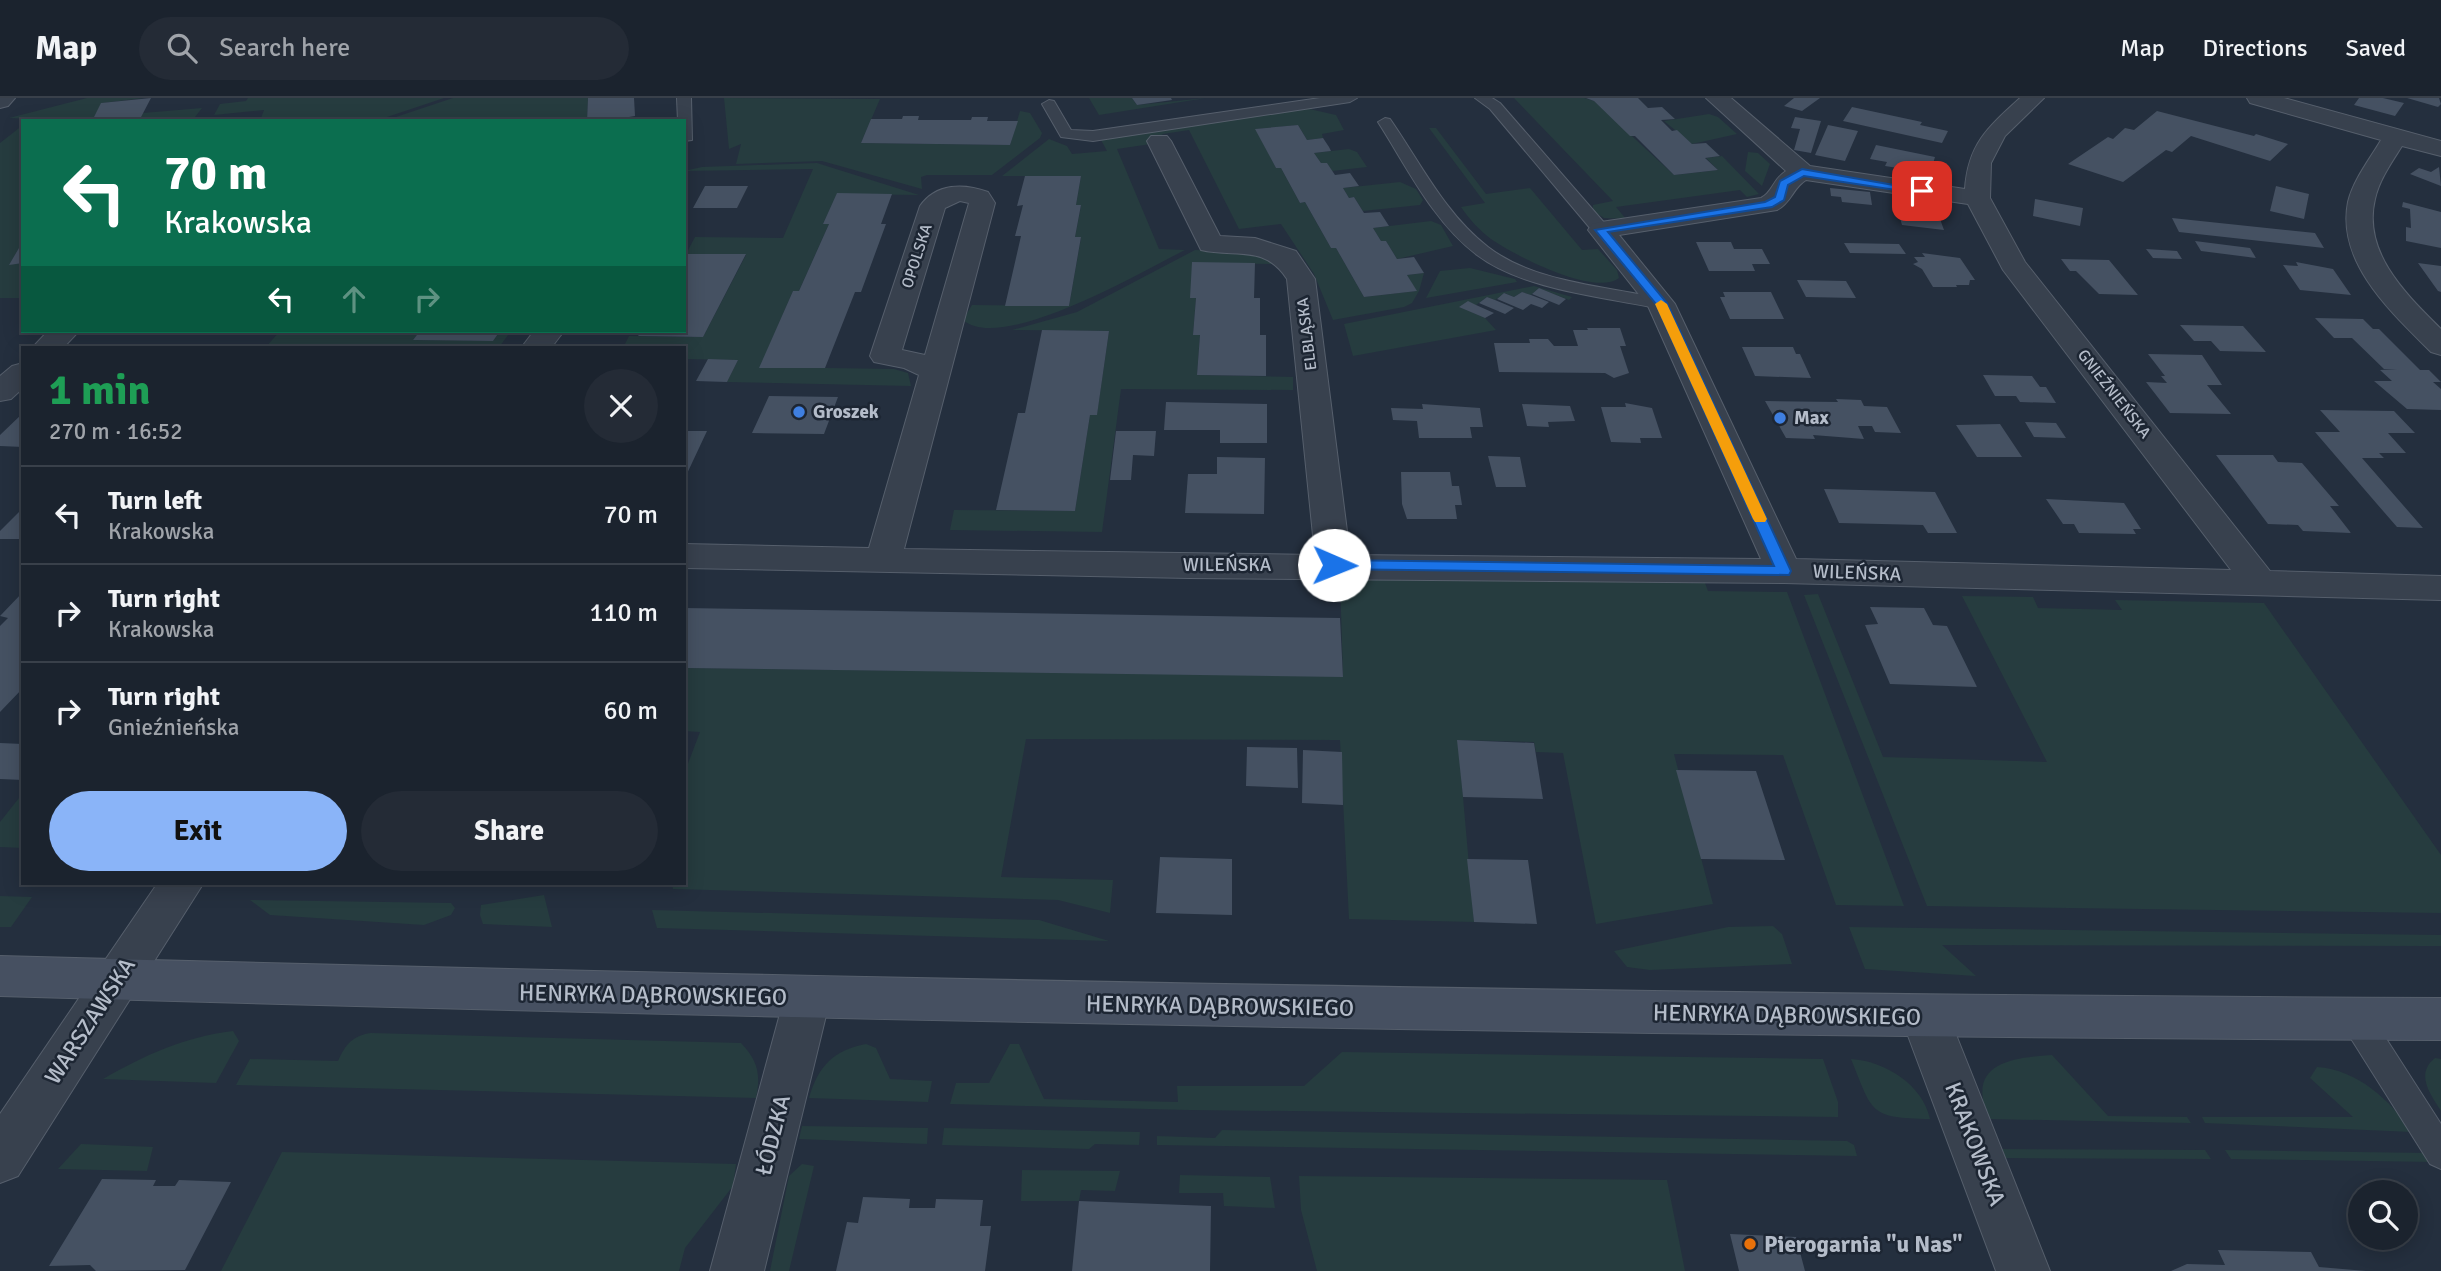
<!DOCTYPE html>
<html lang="en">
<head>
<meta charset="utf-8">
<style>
	body { margin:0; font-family:Signika,sans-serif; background:#242b36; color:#f1f3f6; height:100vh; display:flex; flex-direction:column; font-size:26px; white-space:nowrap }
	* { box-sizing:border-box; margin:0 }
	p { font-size:23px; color:#a0a4aa }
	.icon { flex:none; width:38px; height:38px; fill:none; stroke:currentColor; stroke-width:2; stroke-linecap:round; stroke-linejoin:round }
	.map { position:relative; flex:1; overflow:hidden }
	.drawer { position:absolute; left:21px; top:248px; width:665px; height:539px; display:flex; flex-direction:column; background:#1b232e; border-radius:0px; box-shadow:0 4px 18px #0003,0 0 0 2px #39404a }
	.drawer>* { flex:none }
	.top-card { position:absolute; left:21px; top:21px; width:665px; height:214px; border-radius:0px; box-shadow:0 4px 18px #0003,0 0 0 2px #39404a; background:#0b6e4f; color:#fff; overflow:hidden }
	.buttons { position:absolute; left:2348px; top:1082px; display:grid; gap:14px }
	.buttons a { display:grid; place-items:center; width:70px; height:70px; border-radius:50%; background:#1b232e; box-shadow:0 4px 18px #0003,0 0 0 2px #39404a; font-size:35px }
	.pin { position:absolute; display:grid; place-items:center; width:60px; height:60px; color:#fff; margin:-30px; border-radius:14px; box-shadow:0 4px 10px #0006 }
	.me { position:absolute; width:77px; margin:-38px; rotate:91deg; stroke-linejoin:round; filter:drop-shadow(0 0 5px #0008) }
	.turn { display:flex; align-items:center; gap:24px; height:147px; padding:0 28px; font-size:32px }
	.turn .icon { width:91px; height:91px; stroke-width:2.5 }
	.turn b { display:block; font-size:49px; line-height:60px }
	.lanes { display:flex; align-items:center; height:66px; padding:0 28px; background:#0003; justify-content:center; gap:35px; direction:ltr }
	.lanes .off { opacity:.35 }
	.round { display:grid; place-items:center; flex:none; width:74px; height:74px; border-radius:37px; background:#242b36 }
	.overview { display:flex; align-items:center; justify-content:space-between; height:119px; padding:0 28px }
	h1 { font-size:42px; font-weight:700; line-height:52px; color:#1e9e55 }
	.primary-button { display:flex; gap:14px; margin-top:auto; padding:14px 28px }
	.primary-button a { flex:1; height:80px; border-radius:42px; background:#8ab4f8; color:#111; font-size:28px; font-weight:700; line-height:80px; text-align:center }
	.primary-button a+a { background:#242b36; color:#f1f3f6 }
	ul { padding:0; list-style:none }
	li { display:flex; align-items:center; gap:21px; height:98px; padding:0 28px; border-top:2px solid #39404a }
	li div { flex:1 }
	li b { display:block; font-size:26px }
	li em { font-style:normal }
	header { display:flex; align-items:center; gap:42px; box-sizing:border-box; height:98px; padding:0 35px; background:#1b232e; border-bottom:2px solid #39404a }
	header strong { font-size:33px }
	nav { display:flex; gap:38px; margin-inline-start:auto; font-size:24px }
	.search { width:490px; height:63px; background:#242b36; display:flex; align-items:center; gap:18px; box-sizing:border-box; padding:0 24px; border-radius:38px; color:#a0a4aa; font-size:26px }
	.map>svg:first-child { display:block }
</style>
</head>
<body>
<header>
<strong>Map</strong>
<div class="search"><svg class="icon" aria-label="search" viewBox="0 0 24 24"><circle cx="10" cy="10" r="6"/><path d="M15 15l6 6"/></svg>Search here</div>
<nav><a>Map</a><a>Directions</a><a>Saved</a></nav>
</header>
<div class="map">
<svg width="2441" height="1173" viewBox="0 0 2441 1173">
	<rect width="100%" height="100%" fill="#242f3e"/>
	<path fill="#263c3f" d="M87,0h57l-42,5 -10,18 -83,-3z
		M248,0h196l-69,23h-115l4,-11 -50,5 6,-11 26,-3z
		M453,0h135l-1,23h-203z
		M724,0l156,1 -19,44 149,2 10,-34 10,2 12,20 -2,5 -48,37h-65l-6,2 1,12 -100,-28 -86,3 5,-20 -12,5z
		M1089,0h43l5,7 69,-7 -107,17z
		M1514,0h70l10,3 80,74 44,-5 -12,-12 16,-2 37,38 -12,3 -7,-7 -124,17 10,12 -22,-1 -11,-7v-6l20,-4z
		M202,10l-10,13h-53l4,-8z
		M1305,10l31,7 8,15 -22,4 1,4 -16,2 -9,-15 -42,4 20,39h5l19,35 5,-1 26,46h5l28,49 52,-6 -9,-16 17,-2 -5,18 -7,12 -8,4 -71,13 -19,-46 -33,-50 -42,5 -50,-99 -26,4 -12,10 -34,5 42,100 26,1c-40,20 -183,104 -222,70l9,-15 97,1 12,-68 -6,-1 6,-31 -5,-1 5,-29h-79l47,-37 18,7 5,8 35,-3 -6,-11z
		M1709,16l9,3 19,17 -45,10 -28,-23z
		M23,27v116l-13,23 13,-1v35h-23v-155z
		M1429,30h7l50,66 44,-6 52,62 16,-1 19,21 2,8c-25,19 -105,-23 -128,-39 -12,-9 -22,-20 -30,-32l24,-4z
		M1349,51l8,3 10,15 -35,4 -5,-8h-6l-7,-10z
		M1748,54l10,1 12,11 -8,22 -17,-15z
		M817,65l102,32 -82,-1 -14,30h6l-30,67h-6l-33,76 134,2 14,4 3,13 -184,-4 11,-22 -54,-1v-11h-61l6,-12 74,1 43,-82 -60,-1 9,-17 88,1 30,-69 -129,2 18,-4z
		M1400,84l16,7 7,11 -3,5 -57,6 -9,-14 -5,1 -6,-10z
		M1431,123l10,4 12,21 -56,13 -11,-18h-5l-8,-13z
		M1195,152l60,2 25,12 -88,-1 4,35 -3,37h7l-3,40 96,2v13l-172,-1 -19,143 -152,-2 4,-20 121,1 15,-96 7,-1 12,-83 -97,-1 65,-18z
		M1470,170l45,11 2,3 -91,16 14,-27z
		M1534,188l38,11 -3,3 -30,-12 -8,7 -9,-3 -8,5 -9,-4 -10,7 -8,-3 -11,8 -16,2 25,11 11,12 -143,26 -9,-32z
		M280,233h140l-7,9 80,1 7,-10h11l-11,15 -7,2h-228z
		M1340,481l365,4 3,8 79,1 117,314 -68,-1 -53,-150 -109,-1 39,150 -117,20 -33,-171 -27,-1 -2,-10 -76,-2 16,182 -125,-3 -9,-179 -314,-1 -25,138 112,3 -3,33 -52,-13 -385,-11 -1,-5h12v-110l16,-42 -16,-1v-63l659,8z
		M1818,496l65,163 164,5 -85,-166 71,1 5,11 84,2 -7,-10 149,3 177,252v58l-514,-7 -123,-311z
		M23,695v55l-23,-1v-25z
		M544,797l8,32 -69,-3 -3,-9 1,-10z
		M0,798l32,1 -21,30h-11z
		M250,802l201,3 4,5 -4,7 -27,10 -154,-10z
		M652,812l387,10 70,21 -452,-13z
		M1773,828l9,8 10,30 -142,6 -23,-3 -13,-16 114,-24z
		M1849,829l592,8v11l-499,-1 34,31 -111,-7z
		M233,933l6,10 -23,42 -113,-4c42,-24 81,-42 130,-48z
		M371,935l370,10c17,18 20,31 15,55l-520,-13 14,-26 88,2c8,-17 14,-25 33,-28z
		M866,946l10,4 14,31 42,2 -4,21 -119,-4c9,-32 25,-48 57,-54z
		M1010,946h9l25,55 134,3 -1,-16h127l38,-34 481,7 15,43v15l-649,-7 -239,-6 6,-21h33z
		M2052,957l56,61 79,1 4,6 -202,-4c-24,-56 22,-61 63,-64z
		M2435,960l6,1v52c-11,-17 -26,-37 -6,-53z
		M1851,961c34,2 72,26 79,60 -61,-1 -57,-6 -79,-60z
		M2317,969c41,3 73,33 95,65l-207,-9 -3,-6h151l-43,-39z
		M802,1028l126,2 -1,16 -128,-5z
		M944,1030l196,4 -1,13 -44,-1 -6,5 -147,-4z
		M1222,1032l625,11 7,4 3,11 -700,-11v-9l58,2z
		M81,1046h1l71,3 -6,24 -89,-2z
		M2000,1051l205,1 6,9 -208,-1z
		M2225,1052l203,3 6,9 -203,-3z
		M282,1054l454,12 -3,22 -48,62 -6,23h-458z
		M802,1066l12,2 -25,105h-19l19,-95z
		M1022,1072l98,1 -5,20 -34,-1 -2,11h-58z
		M1180,1077l90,2 5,31 -51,-2 -1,-13h-44z
		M1299,1078l368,4 18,91h-368l-16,-61z"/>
	<path fill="#455162" d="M151,0l-12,23h-47l9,-18z
		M588,0h46l1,18 -6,1v4h-42z
		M1132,0h39l1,2 -35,5z
		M1586,0h52l10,10 14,-1 13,12 -14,1 11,11 5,-1 15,14 14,-1 14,13 -15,2 13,12 -44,5 -39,-39h-5l-36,-35z
		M1794,0h26l-18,13 -18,-5z
		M2359,0h24l21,5 -9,13 -41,-11z
		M2407,0h32l2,6 -3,3z
		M1852,9l70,15 -2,3 28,6 -6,12 -99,-22z
		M2157,13l97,25 2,-2 32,10 -18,17 -79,-25 -19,16 -6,-2 -43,32 -55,-18 40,-27 5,2 12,-11 9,2z
		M903,18h16l-1,4h53l1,-3h16l-1,4h31l-8,24 -149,-2 10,-24h31z
		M1795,19l26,4 -10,32 -17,-3 6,-21 -9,-1z
		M1298,27l9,15 16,-2 6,9 2,4 -17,2 7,10h6l8,12 15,-2 9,13 -16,2 6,10 5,-1 10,16 16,-1 9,14 -16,2 8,13h5l11,18 17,-2 10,16 -17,2 10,16 -53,6 -28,-49h-5l-26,-46 -5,1 -19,-35h-5l-21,-39z
		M1828,27l30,6 -13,30 -30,-6z
		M1876,47l59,12 -5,16 -45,-7 2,-4 -17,-3z
		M2439,69l2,19 -31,-12 9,-6 12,4z
		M1025,78h56l-5,29h5l-6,32h6l-12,69h-64l16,-70h-6l8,-31 -6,1z
		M705,88h43l-11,22h-44z
		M2276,88l33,8 -5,25 -34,-8z
		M1830,90l40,4 2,13 -30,-3 -1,-5 -10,-1z
		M837,95l55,1 -11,30h5l-25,68h-6l-30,76h-66l34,-77h6l30,-67h-6z
		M2035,101l48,9 -3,18 -47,-10z
		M2403,104l38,10v36l-35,-7v-14l5,1 -1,-19 -8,-2z
		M1896,106l40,4 8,22 -42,-5z
		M2172,120l143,15 9,15 -145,-16z
		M23,143v22l-14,2z
		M2195,143l55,7 6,10 -55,-7z
		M1696,144h35l3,7h28l8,15h-18l3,7h-46z
		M1844,145l55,1 7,10 -56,-1z
		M2146,151l31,2 5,8 -29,-1z
		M1922,155l38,5 15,22h-5l-1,5h-13l1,2h-24l-11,-18 -9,-5 5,-2 -4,-5h11z
		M686,156h60l-43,83 -65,-1 4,-5h42z
		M2061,161l48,1 29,35 -39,-1 -23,-23h-6z
		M1192,164l63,1 -1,35h6v37h6v41l-69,-1 3,-40h-7l3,-37h-6z
		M2296,164l37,7 18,26 -51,-5 -17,-25 15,1z
		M2418,165l23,3v26l-3,-1z
		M1797,182l49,1 10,17 -50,-1z
		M1539,190l27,11 -7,6 -27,-11z
		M1522,194l9,3 18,7 -7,6 -11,-4 -8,6 -26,-11 7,-6 10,4z
		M1723,194h48l13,27h-54l-10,-22h5z
		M1487,199l8,3 19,8 -9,6 -26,-11z
		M1468,203l8,4 18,8 -9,5 -26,-11z
		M2315,220l48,1 10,10h6l41,41h9l12,12h-8l8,7v21l-34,-1 -33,-28h18l-12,-11 17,-1h-13l-32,-31h-18z
		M2180,227l63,1 23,26 -46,-1 -9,-10h-17z
		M1587,230h33l6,18h-6l9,27 -15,5 -9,-5 -106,-1 -5,-29h36l-1,-4h19l6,7h24l-5,-16h15z
		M1042,232l67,1 -12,84h-7l-15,96 -79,-1 22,-97h7z
		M420,233h80l-7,10 -80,-1z
		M1742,249h51l3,7h4l11,24 -56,-2z
		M2148,256l54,1 20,30h-15l24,29 -61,-1 -24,-31 21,1 -6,-7h4z
		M708,261l30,1 -11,22 -31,-1z
		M1983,277l49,1 8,11h6l10,16 -36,-1 -4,-6h-21z
		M769,298l69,1 -14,37 -72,-1z
		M1836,301l25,1 3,6 23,1 14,26 -26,-1 -3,-6h-14l6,13 -51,-4 2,4 -29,-1 -21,-37 73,1z
		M1166,304l101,2v39h-47v-13h-56z
		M1625,305l27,5 10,30h-22l1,5 -30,-1 -10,-35h25z
		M1422,306l58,4 3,19h-13l2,11h-53l-2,-17 -24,-1 -2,-12 32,1z
		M1522,306l48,2 5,15 -27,1 1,5 -22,-1z
		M2320,312l74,1 21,22h-27l18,20h-27l5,5h-22l61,70 -26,-1 -20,-23 -62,-72h25z
		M23,315v34l-23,-1v-11z
		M2025,324l31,1 10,15 -32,-1z
		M2000,326l22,33h-45l-21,-32z
		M684,333h23l-23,49z
		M1116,333h40l-2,25 -21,-1 -2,25h-21z
		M2216,357h57l5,7 24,1 37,43h-9l21,27 -48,-2 -5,-6 -30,-1z
		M1488,358l32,1 6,30h-30z
		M1217,359l48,1 -1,56 -79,-1 3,-39h29z
		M1401,374h49l2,14h7l3,19h-7l2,14h-50l-5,-15z
		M1824,391l111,3 22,41h-29l-5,-8 -84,-2z
		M2046,401l78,4 17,26h-8l3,5 -57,-1 -5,-9h-11z
		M23,410v31h-23v-8z
		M23,494v96l-23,24v-86l8,-8 -8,-2z
		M1870,509l54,1 9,17 14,1 30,61 -87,-3 -25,-59 13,-1z
		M684,510l656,10 3,59 -659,-9z
		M1457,642l77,3 9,56 -80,-2z
		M0,645l23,1v36l-23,-1z
		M1247,649l50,1 1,40 -52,-2z
		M1303,652l39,2 1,53 -41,-2z
		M1676,672l80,1 29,89 -84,-1z
		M1160,759l72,2v56l-76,-2z
		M1467,761l61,1 9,64 -63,-2z
		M102,1081l54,1 -3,6h22l4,-6 52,2 -46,88 -89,1 -6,-6 -41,1z
		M863,1099l47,2 -1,9h26l1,-9 47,1 -3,26h11l-6,45h-149l11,-49 11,1z
		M1079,1103l132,5 -1,65h-138z
		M1730,1136l66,3 9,34h-66z
		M2218,1152l93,2 8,15 47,4h-195l16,-7 38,1z"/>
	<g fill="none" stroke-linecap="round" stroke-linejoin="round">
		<defs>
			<path id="lane" d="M677,0h14l1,42 -8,1v-20h-6z
				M1320,0h37l-7,4 -257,39 -32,-4 -19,-33 7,-4 5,1 17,29 22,1z
				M1475,0h17l8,5 107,123 2,4 -2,4h-12l-105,-125z
				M1385,20l5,1c30,43 55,95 98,128 48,37 122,39 179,53l3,4 -9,5c-56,-12 -138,-19 -184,-54 -44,-33 -70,-88 -99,-133z
				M2356,907l11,4 74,115v45l-11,-5 -85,-135 -4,-10 4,-10z"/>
			<path id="street" d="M0,0h15l-7,8 -8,2z
				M1706,0h25l79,68 155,23c3,-45 23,-62 55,-91h24l-39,38 -14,27 -1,35 35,64 245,309 171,5v24l-657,-17 -595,-5 -505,-10v-24l185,4 50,-173 -15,-7 -30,-6 -4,-6 50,-150c16,-23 44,-23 68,-14l7,11 -91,346 411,6 -28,-276c-23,-35 -51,-21 -86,-29l-54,-109 4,-5h16l4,5 49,95 35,2 41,13 19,28 35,276 411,4 -113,-253 -60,-76 4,-6 9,-2 160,-24c12,-6 11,-18 25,-27zM1806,82l162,24 35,66 228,300 -435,-11 -121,-255 -56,-69 158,-25c15,-8 15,-21 29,-30zM960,103l9,2 -44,152 -23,-5 43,-142z
				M2247,0h37l157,43v15l-39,-10c-10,16 -23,34 -27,53 -13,54 32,96 66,130v26l-10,-3c-39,-39 -95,-89 -83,-150 5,-22 22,-43 33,-62l-131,-37z
				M48,233h31l-16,17h-31z
				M534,233h30l-13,17h-30z
				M23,265v25l-12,11 -11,2v-25l12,-10z
				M157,786h46l-185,292 -18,7v-69z
				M807,880l17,6 6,15 -66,272h-54l74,-272 6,-15z
				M1925,898l17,6 7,15 101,254h-54l-95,-254 7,-15z"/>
			<path id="secondary" d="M0,858c814,22 1627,39 2441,42v42c-814,-3 -1627,-20 -2441,-44z"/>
		</defs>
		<use href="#lane" stroke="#565f6c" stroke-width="2"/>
		<use href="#street" stroke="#565f6c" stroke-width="2"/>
		<use href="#secondary" stroke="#565f6c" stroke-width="2"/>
		<use href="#lane" fill="#38414e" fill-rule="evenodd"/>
		<use href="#street" fill="#38414e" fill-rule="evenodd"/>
		<use href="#secondary" fill="#465061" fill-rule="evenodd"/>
	</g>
	<path fill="#1a73e8" stroke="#114b97" stroke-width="2" d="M1802,71l126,22 -6,3 -118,-18 -16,9 -4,15 -12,7 -164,25 59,71 124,268 -2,4 -460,-6v-7l5,-2 440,6 -118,-262 -61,-74 170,-28 10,-5 5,-16z"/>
	<path fill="#f59e0b" d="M1661,202l6,4 100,215 -2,3h-10l-2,-3 -98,-215z"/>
	<g fill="#3f7fe0" stroke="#1d2633" stroke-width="2.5">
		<circle cx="799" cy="314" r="7"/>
		<circle cx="1780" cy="320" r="7"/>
	</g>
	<circle fill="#e8710a" stroke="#1d2633" stroke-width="2.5" cx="1750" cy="1146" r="7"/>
	<g text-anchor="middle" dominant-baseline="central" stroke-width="5" stroke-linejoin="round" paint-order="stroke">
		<g font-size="16" fill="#b4bcc9" stroke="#1d2633">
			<text transform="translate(917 158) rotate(-72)">OPOLSKA</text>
			<text transform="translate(1307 236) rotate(-97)">ELBLĄSKA</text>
			<text transform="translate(2114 296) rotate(52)">GNIEŹNIEŃSKA</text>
		</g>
		<g font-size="19" font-weight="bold" fill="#b4bcc9" stroke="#1d2633" text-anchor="start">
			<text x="813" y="314">Groszek</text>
			<text x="1794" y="320">Max</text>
		</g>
		<g font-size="19" fill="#b4bcc9" stroke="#1d2633">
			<text x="1227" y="467">WILEŃSKA</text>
			<text transform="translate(1857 475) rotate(2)">WILEŃSKA</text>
		</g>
		<g font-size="23" fill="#b4bcc9" stroke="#1d2633">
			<text transform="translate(653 897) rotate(1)">HENRYKA DĄBROWSKIEGO</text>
			<text transform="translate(1220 908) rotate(1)">HENRYKA DĄBROWSKIEGO</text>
			<text transform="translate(1787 917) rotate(1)">HENRYKA DĄBROWSKIEGO</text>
			<text transform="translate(90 923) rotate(-57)">WARSZAWSKA</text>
			<text transform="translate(773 1037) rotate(-76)">ŁÓDZKA</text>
			<text transform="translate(1975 1046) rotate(69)">KRAKOWSKA</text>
		</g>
		<g font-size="23" font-weight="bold" fill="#b4bcc9" stroke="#1d2633" text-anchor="start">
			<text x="1764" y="1146">Pierogarnia "u Nas"</text>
		</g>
	</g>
</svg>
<div class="buttons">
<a><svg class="icon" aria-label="search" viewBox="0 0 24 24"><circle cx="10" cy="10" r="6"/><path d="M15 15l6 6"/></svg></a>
</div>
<div class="pin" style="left:1922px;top:93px;background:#d93025"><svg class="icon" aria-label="arrive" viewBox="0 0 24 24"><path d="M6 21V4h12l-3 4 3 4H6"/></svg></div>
<svg class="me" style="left:1334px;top:467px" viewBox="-20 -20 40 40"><circle r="19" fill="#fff"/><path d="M0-13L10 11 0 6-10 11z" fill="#1a73e8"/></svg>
<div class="top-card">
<div class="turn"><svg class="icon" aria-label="left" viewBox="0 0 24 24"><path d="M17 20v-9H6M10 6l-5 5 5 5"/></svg><div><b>70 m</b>Krakowska</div></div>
<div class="lanes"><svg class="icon" aria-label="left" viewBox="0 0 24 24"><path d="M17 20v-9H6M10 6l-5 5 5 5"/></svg><svg class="icon off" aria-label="ahead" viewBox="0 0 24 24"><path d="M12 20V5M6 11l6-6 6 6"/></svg><svg class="icon off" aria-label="right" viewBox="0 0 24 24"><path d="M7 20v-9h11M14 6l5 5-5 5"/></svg></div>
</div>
<section class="drawer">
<div class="overview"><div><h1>1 min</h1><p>270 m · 16:52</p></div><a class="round"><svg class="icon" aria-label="close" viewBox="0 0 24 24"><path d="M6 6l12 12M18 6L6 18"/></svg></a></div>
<ul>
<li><svg class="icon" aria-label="left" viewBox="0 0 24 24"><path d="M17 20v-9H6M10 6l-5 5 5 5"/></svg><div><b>Turn left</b><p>Krakowska</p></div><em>70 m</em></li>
<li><svg class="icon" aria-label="right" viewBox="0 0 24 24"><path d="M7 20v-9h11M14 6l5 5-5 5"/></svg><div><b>Turn right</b><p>Krakowska</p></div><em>110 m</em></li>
<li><svg class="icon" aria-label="right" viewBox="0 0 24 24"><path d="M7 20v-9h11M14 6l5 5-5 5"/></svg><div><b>Turn right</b><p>Gnieźnieńska</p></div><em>60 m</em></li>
</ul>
<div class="primary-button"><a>Exit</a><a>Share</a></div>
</section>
</div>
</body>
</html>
